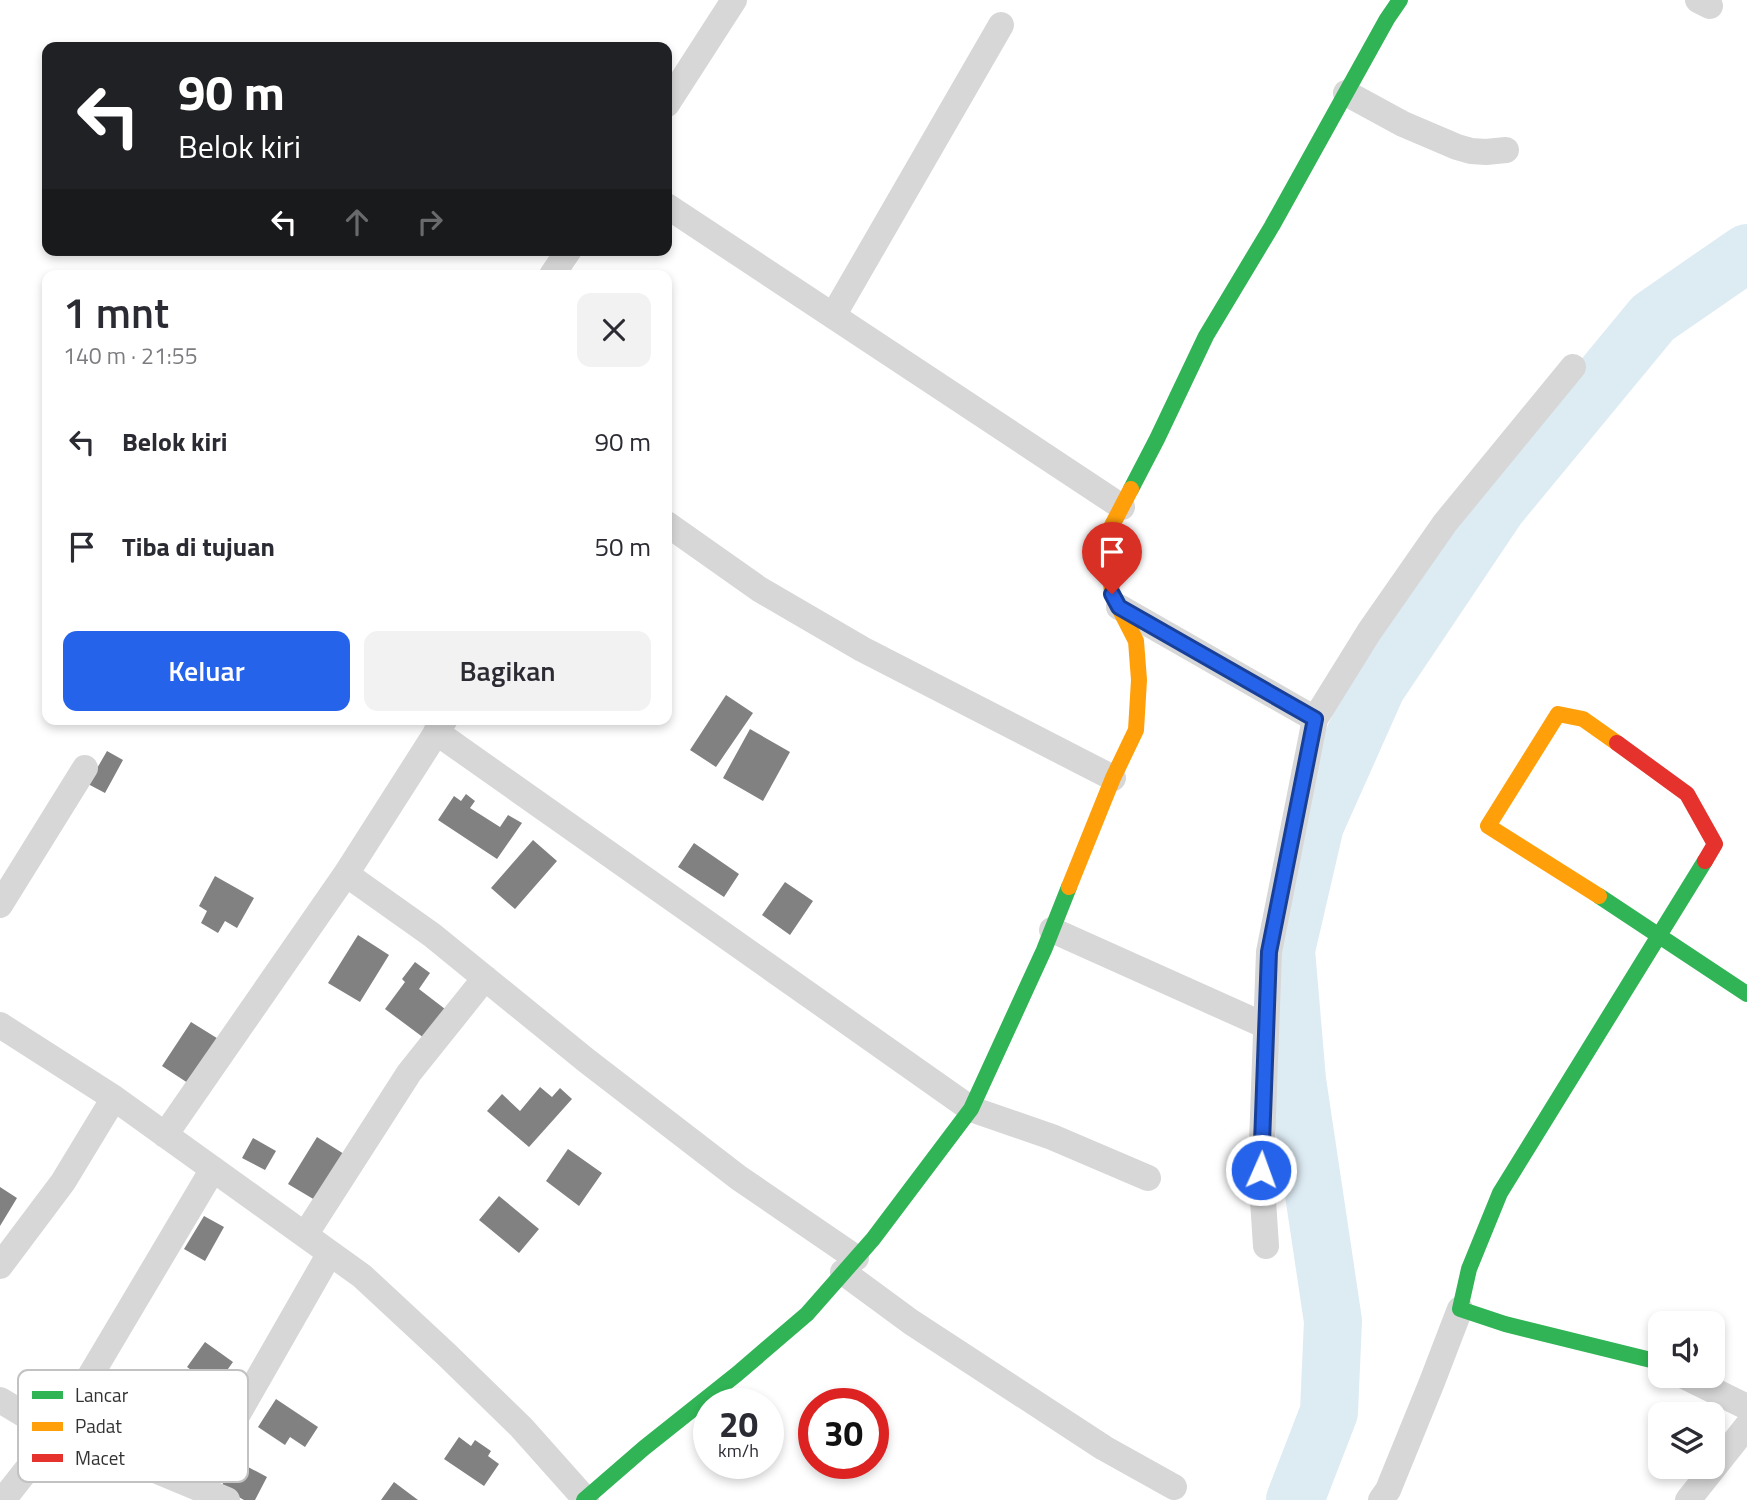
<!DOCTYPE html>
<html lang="id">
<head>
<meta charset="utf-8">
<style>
	body { margin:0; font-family:"Titillium Web",sans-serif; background:#f2f2f3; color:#2b2b33; height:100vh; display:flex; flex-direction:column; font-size:26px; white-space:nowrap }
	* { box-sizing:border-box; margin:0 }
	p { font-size:23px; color:#7c7c81 }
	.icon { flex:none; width:38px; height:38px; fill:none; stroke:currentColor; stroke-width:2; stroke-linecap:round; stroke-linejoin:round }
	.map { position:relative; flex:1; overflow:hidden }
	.details { position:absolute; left:42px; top:270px; width:630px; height:455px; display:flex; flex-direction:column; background:#fff; border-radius:14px; box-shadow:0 4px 10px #0003 }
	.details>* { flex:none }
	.hud { position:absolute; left:42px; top:42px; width:630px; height:214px; border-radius:14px; box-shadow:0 4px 10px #0003; background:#202124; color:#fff; overflow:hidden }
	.controls { position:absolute; left:1648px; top:1311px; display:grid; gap:14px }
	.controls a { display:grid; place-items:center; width:77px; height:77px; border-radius:14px; background:#fff; box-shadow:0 4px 10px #0003; font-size:35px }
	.speed { position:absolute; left:693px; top:1388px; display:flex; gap:14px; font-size:35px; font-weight:700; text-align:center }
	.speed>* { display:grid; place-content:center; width:91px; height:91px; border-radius:50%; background:#fff; box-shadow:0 4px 10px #0003; line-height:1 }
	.speed small { font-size:18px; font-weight:400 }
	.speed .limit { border:10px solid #d22; background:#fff; color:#111 }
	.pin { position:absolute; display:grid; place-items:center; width:60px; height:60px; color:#fff; margin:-72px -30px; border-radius:50% 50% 50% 0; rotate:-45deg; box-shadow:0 0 7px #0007 }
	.pin .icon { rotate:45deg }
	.me { position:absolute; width:77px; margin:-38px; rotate:2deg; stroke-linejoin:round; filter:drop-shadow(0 0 5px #0008) }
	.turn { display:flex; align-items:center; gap:24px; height:147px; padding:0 21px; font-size:32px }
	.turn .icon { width:91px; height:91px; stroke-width:2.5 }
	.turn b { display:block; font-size:49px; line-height:60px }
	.lanes { display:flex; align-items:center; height:66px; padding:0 21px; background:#0003; justify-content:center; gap:35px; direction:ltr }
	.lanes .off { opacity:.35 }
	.round { display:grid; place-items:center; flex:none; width:74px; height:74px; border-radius:14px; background:#f2f2f3 }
	.summary { display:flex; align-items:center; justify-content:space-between; height:119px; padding:0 21px }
	h1 { font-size:42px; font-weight:600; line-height:52px }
	.cta { display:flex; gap:14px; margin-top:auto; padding:14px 21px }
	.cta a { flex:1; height:80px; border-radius:14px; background:#2563eb; color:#fff; font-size:28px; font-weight:600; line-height:80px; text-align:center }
	.cta a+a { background:#f2f2f3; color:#2b2b33 }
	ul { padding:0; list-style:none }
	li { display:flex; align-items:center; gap:21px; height:105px; padding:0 21px }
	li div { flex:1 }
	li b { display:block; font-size:26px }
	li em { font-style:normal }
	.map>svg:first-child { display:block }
</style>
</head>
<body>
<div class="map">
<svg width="1747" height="1500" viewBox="0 0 1747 1500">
	<rect width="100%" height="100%" fill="#fff"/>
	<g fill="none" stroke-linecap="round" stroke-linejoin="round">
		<path stroke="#ddebf3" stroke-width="58" d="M1295,1500l34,-88 4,-91 -36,-241 -11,-130 29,-125 62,-139 120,-179 156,-189 94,-65"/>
	</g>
	<path fill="#818181" d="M726,695l27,18 -37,54 -26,-17z
		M750,729l40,23 -27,49 -40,-23z
		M107,751l16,9 -18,33 -17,-9z
		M466,794l9,7 -5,7 30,19 8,-12 14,8 -25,36 -59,-39 16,-24 7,5z
		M533,840l24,21 -42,48 -24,-21z
		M694,843l45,31 -15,23 -46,-30z
		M215,876l39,22 -17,30 -12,-7 -7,12 -17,-10 6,-12 -8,-5z
		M785,882l28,19 -23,34 -28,-20z
		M358,935l31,20 -29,47 -32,-19z
		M415,962l15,11 -11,16 26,20 -21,29 -39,-29 20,-27 -3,-3z
		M191,1022l29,18 -29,45 -29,-19z
		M540,1087l12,10 8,-9 12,11 -43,48 -42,-36 15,-17 18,17z
		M317,1137l27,17 -29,46 -27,-16z
		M253,1138l23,13 -11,19 -23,-12z
		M568,1149l34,24 -23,33 -33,-25z
		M0,1187l17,11 -17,28z
		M499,1196l40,33 -20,24 -40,-33z
		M204,1216l20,11 -19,34 -21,-12z
		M205,1342l28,20 -18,25 -28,-20z
		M276,1399l42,28 -13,20 -15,-10 -5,8 -27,-18z
		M459,1437l12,9 4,-6 16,11 -3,5 11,8 -15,22 -40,-27z
		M235,1460l32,17 -12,23h-11l-23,-13z
		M394,1482l24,18h-37z"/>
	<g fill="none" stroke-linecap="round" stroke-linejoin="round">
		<path stroke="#d7d7d7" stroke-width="26" d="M1698,0l12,6
			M1346,93l57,31 54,23 14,4 15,1 20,-2
			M667,104l67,-104
			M667,206l455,301
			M552,275l17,-25
			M833,316l168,-291
			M667,524l92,65 103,60 251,129
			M1119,607l196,112
			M436,732l535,377 81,28 96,41
			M346,874l86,61 155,126 152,117 117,80
			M0,905l85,-137
			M1052,930l214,96
			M0,1025l114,73 248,178 85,79 74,72 65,73
			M165,1135l181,-261 99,-155
			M305,1235l104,-162 76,-95
			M1266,1246l-5,-76 8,-218 46,-233 54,-87 76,-109 128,-156
			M0,1266l63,-84 51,-84
			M843,1272l68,50 193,126 70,39
			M1684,1376l63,31
			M0,1400l30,18 197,82
			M196,1487l134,-234
			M3,1500l55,-70 155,-261
			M1381,1500l7,-10 44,-108 28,-73
			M1688,1500l59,-74"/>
		<path stroke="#30b455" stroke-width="16" d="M1131,489l26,-50 49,-103 66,-110 115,-207 13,-19
			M1599,896l148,98
			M1661,1364l-6,-3 -150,-37 -45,-15 9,-40 31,-76 205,-332
			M584,1500l60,-52 93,-74 70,-60 66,-75 98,-130 73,-159 25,-63"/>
		<path stroke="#ff9f0a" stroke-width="16" d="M1069,887l44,-109 23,-48 3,-50 -3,-39 -24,-47 -5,-59 24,-46
			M1599,896l-111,-70 70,-112 25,5 34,24"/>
		<path stroke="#e5322d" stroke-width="16" d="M1617,743l70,51 28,50 -10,17"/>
	</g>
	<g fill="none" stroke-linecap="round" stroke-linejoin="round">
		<defs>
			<path id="route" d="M1112,594l7,13 196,112 -46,233 -8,218"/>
		</defs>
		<use href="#route" stroke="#184099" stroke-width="18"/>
		<use href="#route" stroke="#2563eb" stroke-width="12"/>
	</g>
	<rect x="18" y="1370" width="230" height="112" rx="10" fill="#fff" stroke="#c2c2c2" stroke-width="2"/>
	<rect x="32" y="1391" width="31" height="8" fill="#30b455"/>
	<rect x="32" y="1422" width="31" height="9" fill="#ff9f0a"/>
	<rect x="32" y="1454" width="31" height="8" fill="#e5322d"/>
	<g font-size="19" fill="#333">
		<text x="75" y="1402">Lancar</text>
		<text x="75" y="1433">Padat</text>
		<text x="75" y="1465">Macet</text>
	</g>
</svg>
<div class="controls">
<a><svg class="icon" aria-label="sound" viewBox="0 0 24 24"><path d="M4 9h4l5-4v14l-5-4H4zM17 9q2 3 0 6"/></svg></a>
<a><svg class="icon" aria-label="layers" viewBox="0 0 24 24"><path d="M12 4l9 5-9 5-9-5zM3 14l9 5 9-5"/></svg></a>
</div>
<div class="speed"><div>20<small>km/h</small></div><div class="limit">30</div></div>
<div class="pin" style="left:1112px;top:594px;background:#d93025"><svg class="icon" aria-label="arrive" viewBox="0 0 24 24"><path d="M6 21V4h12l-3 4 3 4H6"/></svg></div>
<svg class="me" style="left:1261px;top:1170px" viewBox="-20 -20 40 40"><circle r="17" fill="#2563eb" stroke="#fff" stroke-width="3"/><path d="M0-11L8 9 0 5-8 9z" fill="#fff"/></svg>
<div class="hud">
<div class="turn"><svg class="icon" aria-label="left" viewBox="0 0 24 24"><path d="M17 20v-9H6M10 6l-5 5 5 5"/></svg><div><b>90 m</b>Belok kiri</div></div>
<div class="lanes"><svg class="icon" aria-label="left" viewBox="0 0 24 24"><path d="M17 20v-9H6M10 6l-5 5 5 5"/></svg><svg class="icon off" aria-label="ahead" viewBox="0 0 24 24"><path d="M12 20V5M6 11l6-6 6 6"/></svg><svg class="icon off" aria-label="right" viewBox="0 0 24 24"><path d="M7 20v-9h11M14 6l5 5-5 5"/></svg></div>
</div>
<section class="details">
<div class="summary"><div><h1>1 mnt</h1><p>140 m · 21:55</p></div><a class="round"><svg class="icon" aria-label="close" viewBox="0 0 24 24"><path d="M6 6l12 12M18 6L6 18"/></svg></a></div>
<ul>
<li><svg class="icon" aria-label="left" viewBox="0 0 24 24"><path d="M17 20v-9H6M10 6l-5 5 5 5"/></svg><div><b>Belok kiri</b></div><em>90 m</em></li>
<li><svg class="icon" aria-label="arrive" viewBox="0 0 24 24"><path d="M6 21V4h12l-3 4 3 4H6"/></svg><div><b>Tiba di tujuan</b></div><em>50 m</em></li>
</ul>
<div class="cta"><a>Keluar</a><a>Bagikan</a></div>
</section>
</div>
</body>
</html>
